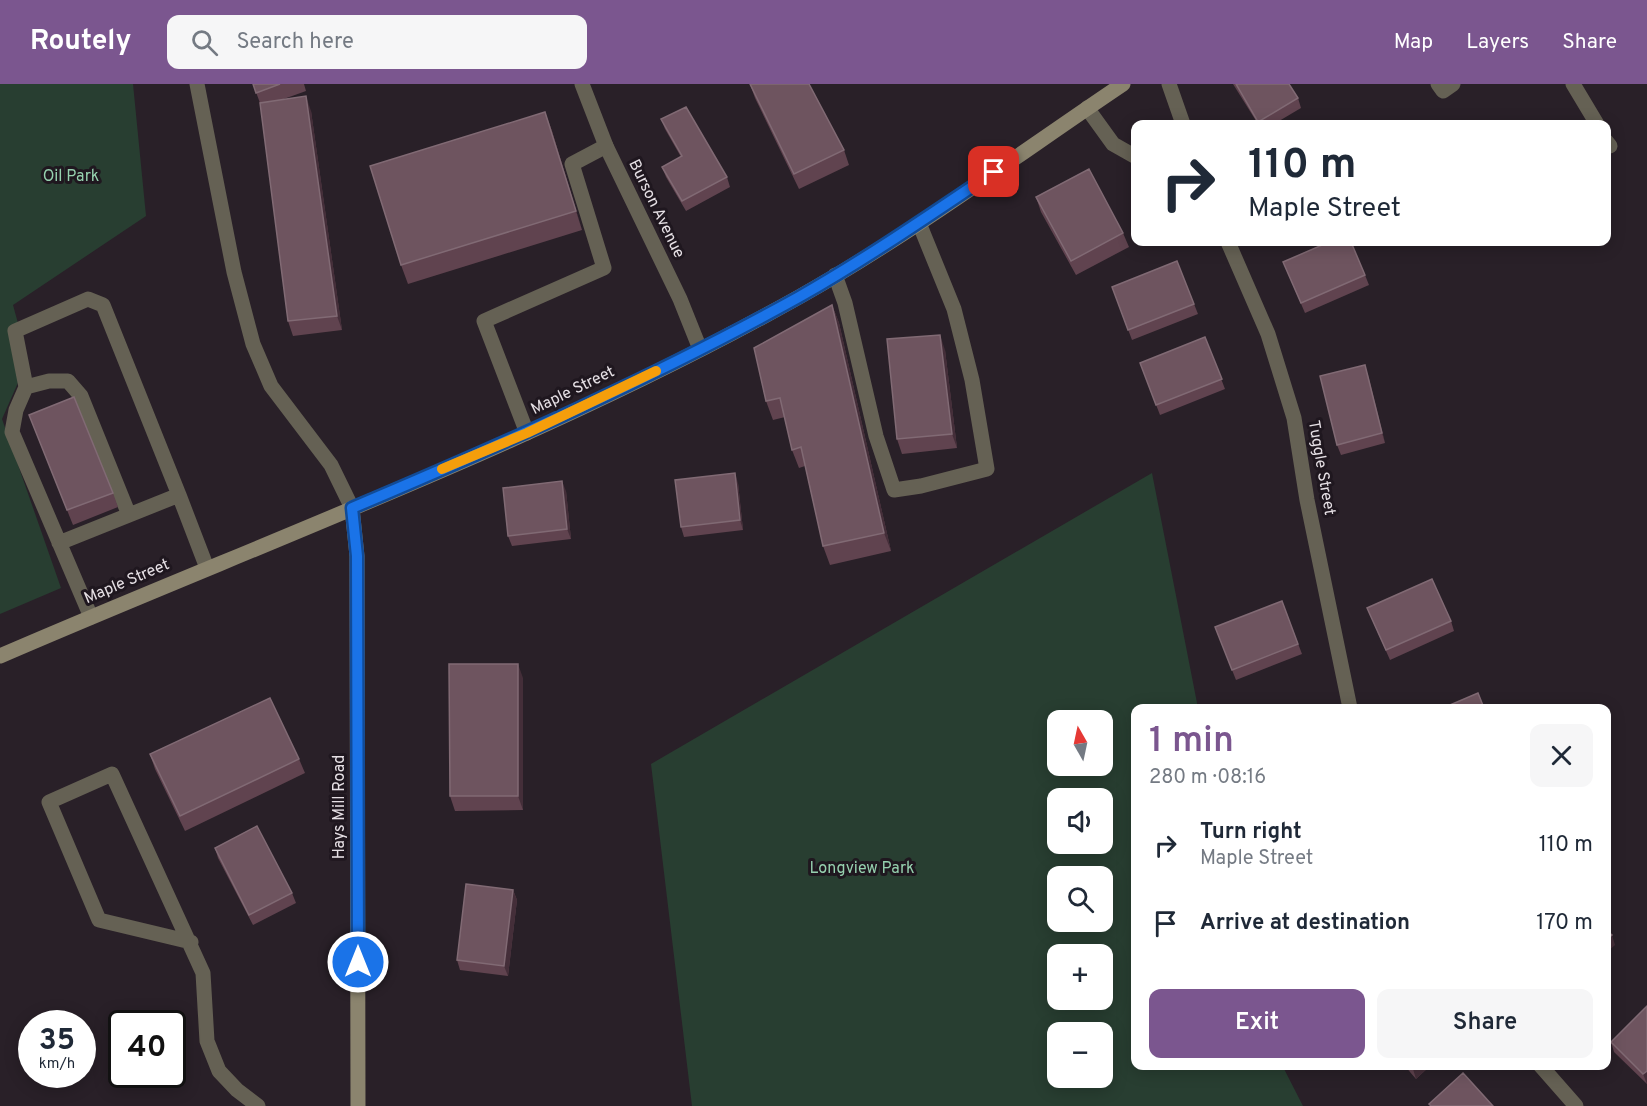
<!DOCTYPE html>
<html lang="en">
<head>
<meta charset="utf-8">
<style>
	body { margin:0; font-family:Overpass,sans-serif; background:#f6f6f7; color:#1f2937; height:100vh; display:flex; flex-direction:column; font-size:22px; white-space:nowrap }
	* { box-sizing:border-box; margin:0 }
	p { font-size:20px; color:#747a83 }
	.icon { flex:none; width:33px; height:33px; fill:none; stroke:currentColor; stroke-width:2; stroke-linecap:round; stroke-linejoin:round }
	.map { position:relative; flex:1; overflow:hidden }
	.side { position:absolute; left:1131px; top:620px; width:480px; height:366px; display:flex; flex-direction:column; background:#fff; border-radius:12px; box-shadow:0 3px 15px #0003 }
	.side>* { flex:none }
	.top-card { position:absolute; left:1131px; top:36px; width:480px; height:126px; border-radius:12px; box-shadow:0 3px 15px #0003; background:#fff; color:#1f2937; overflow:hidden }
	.needle { width:39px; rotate:351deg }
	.controls { position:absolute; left:1047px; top:626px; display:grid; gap:12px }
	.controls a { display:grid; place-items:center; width:66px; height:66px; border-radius:12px; background:#fff; box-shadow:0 3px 15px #0003; font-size:30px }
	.speed { position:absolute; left:18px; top:926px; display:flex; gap:12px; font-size:30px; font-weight:700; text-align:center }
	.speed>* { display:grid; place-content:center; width:78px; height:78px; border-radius:50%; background:#fff; box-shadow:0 3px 15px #0003; line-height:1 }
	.speed small { font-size:15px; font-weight:400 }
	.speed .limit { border:3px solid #111; border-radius:9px; background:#fff; color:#111 }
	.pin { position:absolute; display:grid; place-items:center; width:51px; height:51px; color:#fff; margin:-26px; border-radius:12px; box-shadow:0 3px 9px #0006 }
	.me { position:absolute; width:66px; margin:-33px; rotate:0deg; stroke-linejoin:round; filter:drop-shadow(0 0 4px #0008) }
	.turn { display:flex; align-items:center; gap:21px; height:126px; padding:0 18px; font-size:27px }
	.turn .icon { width:78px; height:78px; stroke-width:2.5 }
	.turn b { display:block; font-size:42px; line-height:51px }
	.round { display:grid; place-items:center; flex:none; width:63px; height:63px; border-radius:12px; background:#f6f6f7 }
	.head { display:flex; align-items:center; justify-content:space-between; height:102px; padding:0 18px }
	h1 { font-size:36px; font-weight:600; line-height:45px; color:#7b568f }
	.button { display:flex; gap:12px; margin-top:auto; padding:12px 18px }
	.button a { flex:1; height:69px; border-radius:12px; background:#7b568f; color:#fff; font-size:24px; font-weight:600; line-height:69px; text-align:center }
	.button a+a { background:#f6f6f7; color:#1f2937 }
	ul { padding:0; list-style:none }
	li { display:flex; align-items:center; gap:18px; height:78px; padding:0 18px }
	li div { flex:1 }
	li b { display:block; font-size:22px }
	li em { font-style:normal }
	header { display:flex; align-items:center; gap:36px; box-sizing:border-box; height:84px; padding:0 30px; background:#7b568f; color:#fff }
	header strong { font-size:28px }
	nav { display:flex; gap:33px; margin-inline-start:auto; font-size:21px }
	.search { width:420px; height:54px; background:#f6f6f7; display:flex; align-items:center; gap:15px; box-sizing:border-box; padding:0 21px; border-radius:12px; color:#747a83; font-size:22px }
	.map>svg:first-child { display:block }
</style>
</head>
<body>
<header>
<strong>Routely</strong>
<div class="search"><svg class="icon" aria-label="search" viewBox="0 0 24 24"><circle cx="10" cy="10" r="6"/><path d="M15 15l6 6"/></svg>Search here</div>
<nav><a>Map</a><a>Layers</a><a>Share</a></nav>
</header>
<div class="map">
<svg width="1647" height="1022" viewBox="0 0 1647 1022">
	<rect width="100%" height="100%" fill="#292028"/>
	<path fill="#283e31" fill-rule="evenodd" d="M0,0h133l13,132 -133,89 15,55 -26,59 59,169 -61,26z
		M1152,389l46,235h-62v357h146l21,41h-611l-41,-342zM1058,636h44v45h-44zM1058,714h44v45h-44zM1058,792h44v45h-44zM1058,870h44v45h-44zM1058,948h44v45h-44z"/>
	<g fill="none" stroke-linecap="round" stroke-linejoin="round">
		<path stroke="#656154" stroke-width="15" d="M197,0l37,188 19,72 18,42 60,79 21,43
			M1438,0l5,7 10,-7
			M1573,0l24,40
			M1087,24l26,36 23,13
			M1606,57l4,5
			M835,191l10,28 31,133 18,54 27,-4 66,-17 -15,-89 -18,-71 -35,-86
			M26,303l23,-6h19l13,15 48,119
			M527,349l-43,-112 120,-53 -32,-104 34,-18
			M59,459l120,-48 28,73
			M91,533l-79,-185 4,-22 10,-23 -11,-56 73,-32 15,6 76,190
			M191,858l-92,-22 -50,-118 63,-28 91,199 4,68 12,30 18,19 21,16"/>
		<path stroke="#656154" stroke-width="15" d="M582,0l24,62 74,153 20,50
			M1169,0l14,40
			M1228,158l40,92 26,84 13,82 43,208
			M1540,981l36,41"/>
		<path stroke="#8b846e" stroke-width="15" d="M352,424l5,48 1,550
			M0,572c268,-116 544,-216 799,-359 112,-63 217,-141 324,-213"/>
	</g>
	<path fill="#60434f" d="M253,0h51l2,7 -25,9 30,11 31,219 -49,6 -5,-15 -28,-218z
		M750,0l94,66 5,15 -50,24 -44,-91z
		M1233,0h56l9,14 3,10 -27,16h-16z
		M545,28l7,19 30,99 -174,54 -7,-19z
		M661,35l66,58 3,10 -44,24 -20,-34 -4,-10 19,-10 -16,-28z
		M1036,113l87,36 6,14 -53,28 -35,-63z
		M1177,177l21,53 -66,26 -20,-53z
		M1283,178l82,13 4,10 -64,28z
		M832,221l7,18 52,228 -61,14 -7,-19 -18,-80 -6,2 -7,-18 -7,-33 -12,3 -7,-19z
		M1205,253l20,52 -65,26 -20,-52z
		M945,266l12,98 -55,6 -5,-15z
		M1368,291l17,68 -44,12 -4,-10z
		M35,346l78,63 5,14 -45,18z
		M738,399l5,47 -59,7 -3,-10z
		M566,407l5,48 -59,7 -4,-10z
		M1282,517l20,53 -66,26 -21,-53z
		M1367,524l84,13 3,10 -64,29z
		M523,594v132l-68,1 -5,-15z
		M150,670l149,5 6,14 -120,58 -30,-62z
		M215,764l77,45 4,10 -43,22 -35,-67z
		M513,806l4,10 -9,76 -48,-6 -3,-10z
		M1647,922v78l-33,-32 -3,-10z
		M1404,981h27l-15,14z"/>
	<path fill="#442e39" d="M306,12l5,15 31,219 -5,-14z
		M545,28l7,19 30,99 -6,-19z
		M832,221l7,18 52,228 -7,-18z
		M940,251l5,15 12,98 -5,-14z
		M1365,281l3,10 17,68 -3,-10z
		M735,389l3,10 5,47 -3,-10z
		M562,397l4,10 5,48 -4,-10z
		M518,580l5,14v132l-5,-14z
		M513,806l4,10 -9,76 -4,-10z
		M1612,851l3,10 -9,8v-13z
		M1417,981h14l-15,14 -3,-10z
		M1647,987v13l-4,-10z"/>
	<path fill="#6e545f" stroke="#816a74" stroke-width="1.5" d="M253,0h27l-24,9z
		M750,0h59l35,66 -50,24z
		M1236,0h53l9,14 -40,24z
		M306,12l31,220 -49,5 -28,-218z
		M686,23l41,70 -45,24 -20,-34 20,-11 -21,-37z
		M545,28l31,99 -175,54 -31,-99z
		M1089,85l34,64 -52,28 -35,-64z
		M1329,158h22l14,33 -64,28 -18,-41z
		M1177,177l17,43 -66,26 -16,-43z
		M832,221l52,228 -61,13 -22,-99 -9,3 -12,-52 -14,3 -12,-53z
		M940,251l12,99 -55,5 -10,-100z
		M1205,253l17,42 -66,26 -16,-42z
		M1365,281l17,68 -45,12 -17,-69z
		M74,313l39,96 -46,17 -38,-95z
		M735,389l5,47 -59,7 -6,-47z
		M562,397l5,48 -59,7 -5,-48z
		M1432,495l19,42 -65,29 -19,-42z
		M1282,517l16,43 -66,26 -17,-43z
		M449,580h69v132h-68z
		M1478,609l6,15h-41z
		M270,614l29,61 -119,57 -30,-62z
		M257,742l35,67 -43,22 -34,-67z
		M466,800l47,6 -9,76 -47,-6z
		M1606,846l6,5 -6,5z
		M1647,922v65l-4,3 -32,-32z
		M1410,981h7l-4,4z
		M1463,989l30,33h-62l-2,-2z"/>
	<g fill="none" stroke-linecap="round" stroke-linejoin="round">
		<defs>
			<path id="route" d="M358,878l-1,-406 -5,-48c151,-64 303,-131 447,-211 67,-38 131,-82 195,-125"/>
		</defs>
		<use href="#route" stroke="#114b97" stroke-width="15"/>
		<use href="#route" stroke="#1a73e8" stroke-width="10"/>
		<path stroke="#f59e0b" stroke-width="10" d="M442,385l85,-36 129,-62"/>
	</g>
	<g text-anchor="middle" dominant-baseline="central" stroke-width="6" stroke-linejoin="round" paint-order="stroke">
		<g font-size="16" fill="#96d1af" stroke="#1f171f">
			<text x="71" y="93">Oil Park</text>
			<text x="862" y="785">Longview Park</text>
		</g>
		<g font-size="16" fill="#e6e0e5" stroke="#1f171f">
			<text transform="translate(656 125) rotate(64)">Burson Avenue</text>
			<text transform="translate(573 307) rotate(-26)">Maple Street</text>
			<text transform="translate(1321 384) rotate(80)">Tuggle Street</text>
			<text transform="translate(127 498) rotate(-23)">Maple Street</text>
			<text transform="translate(340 723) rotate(-90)">Hays Mill Road</text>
		</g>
	</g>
</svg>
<div class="controls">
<a><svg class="needle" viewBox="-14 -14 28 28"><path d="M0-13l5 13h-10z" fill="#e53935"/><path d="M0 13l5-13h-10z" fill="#747a83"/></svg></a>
<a><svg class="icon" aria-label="sound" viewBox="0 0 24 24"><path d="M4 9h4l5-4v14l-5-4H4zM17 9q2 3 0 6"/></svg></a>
<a><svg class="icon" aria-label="search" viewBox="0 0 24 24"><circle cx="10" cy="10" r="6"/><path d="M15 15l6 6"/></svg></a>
<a>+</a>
<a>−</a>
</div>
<div class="speed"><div>35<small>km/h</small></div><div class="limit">40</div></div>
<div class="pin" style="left:994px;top:88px;background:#d93025"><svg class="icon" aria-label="arrive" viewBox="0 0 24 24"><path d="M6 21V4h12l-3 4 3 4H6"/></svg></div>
<svg class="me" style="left:358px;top:878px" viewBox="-20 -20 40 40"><circle r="17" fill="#1a73e8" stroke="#fff" stroke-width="3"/><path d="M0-11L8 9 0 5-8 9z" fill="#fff"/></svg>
<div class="top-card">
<div class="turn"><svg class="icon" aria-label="right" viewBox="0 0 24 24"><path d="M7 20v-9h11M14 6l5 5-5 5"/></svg><div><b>110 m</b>Maple Street</div></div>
</div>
<section class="side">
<div class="head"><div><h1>1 min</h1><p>280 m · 08:16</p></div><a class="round"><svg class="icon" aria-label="close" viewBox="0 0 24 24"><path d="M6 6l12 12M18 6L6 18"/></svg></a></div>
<ul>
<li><svg class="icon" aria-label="right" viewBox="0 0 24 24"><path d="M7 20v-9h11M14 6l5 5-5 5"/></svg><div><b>Turn right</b><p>Maple Street</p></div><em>110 m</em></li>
<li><svg class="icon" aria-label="arrive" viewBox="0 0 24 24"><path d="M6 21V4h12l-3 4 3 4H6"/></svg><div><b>Arrive at destination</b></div><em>170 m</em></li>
</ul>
<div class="button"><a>Exit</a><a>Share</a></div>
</section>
</div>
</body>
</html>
